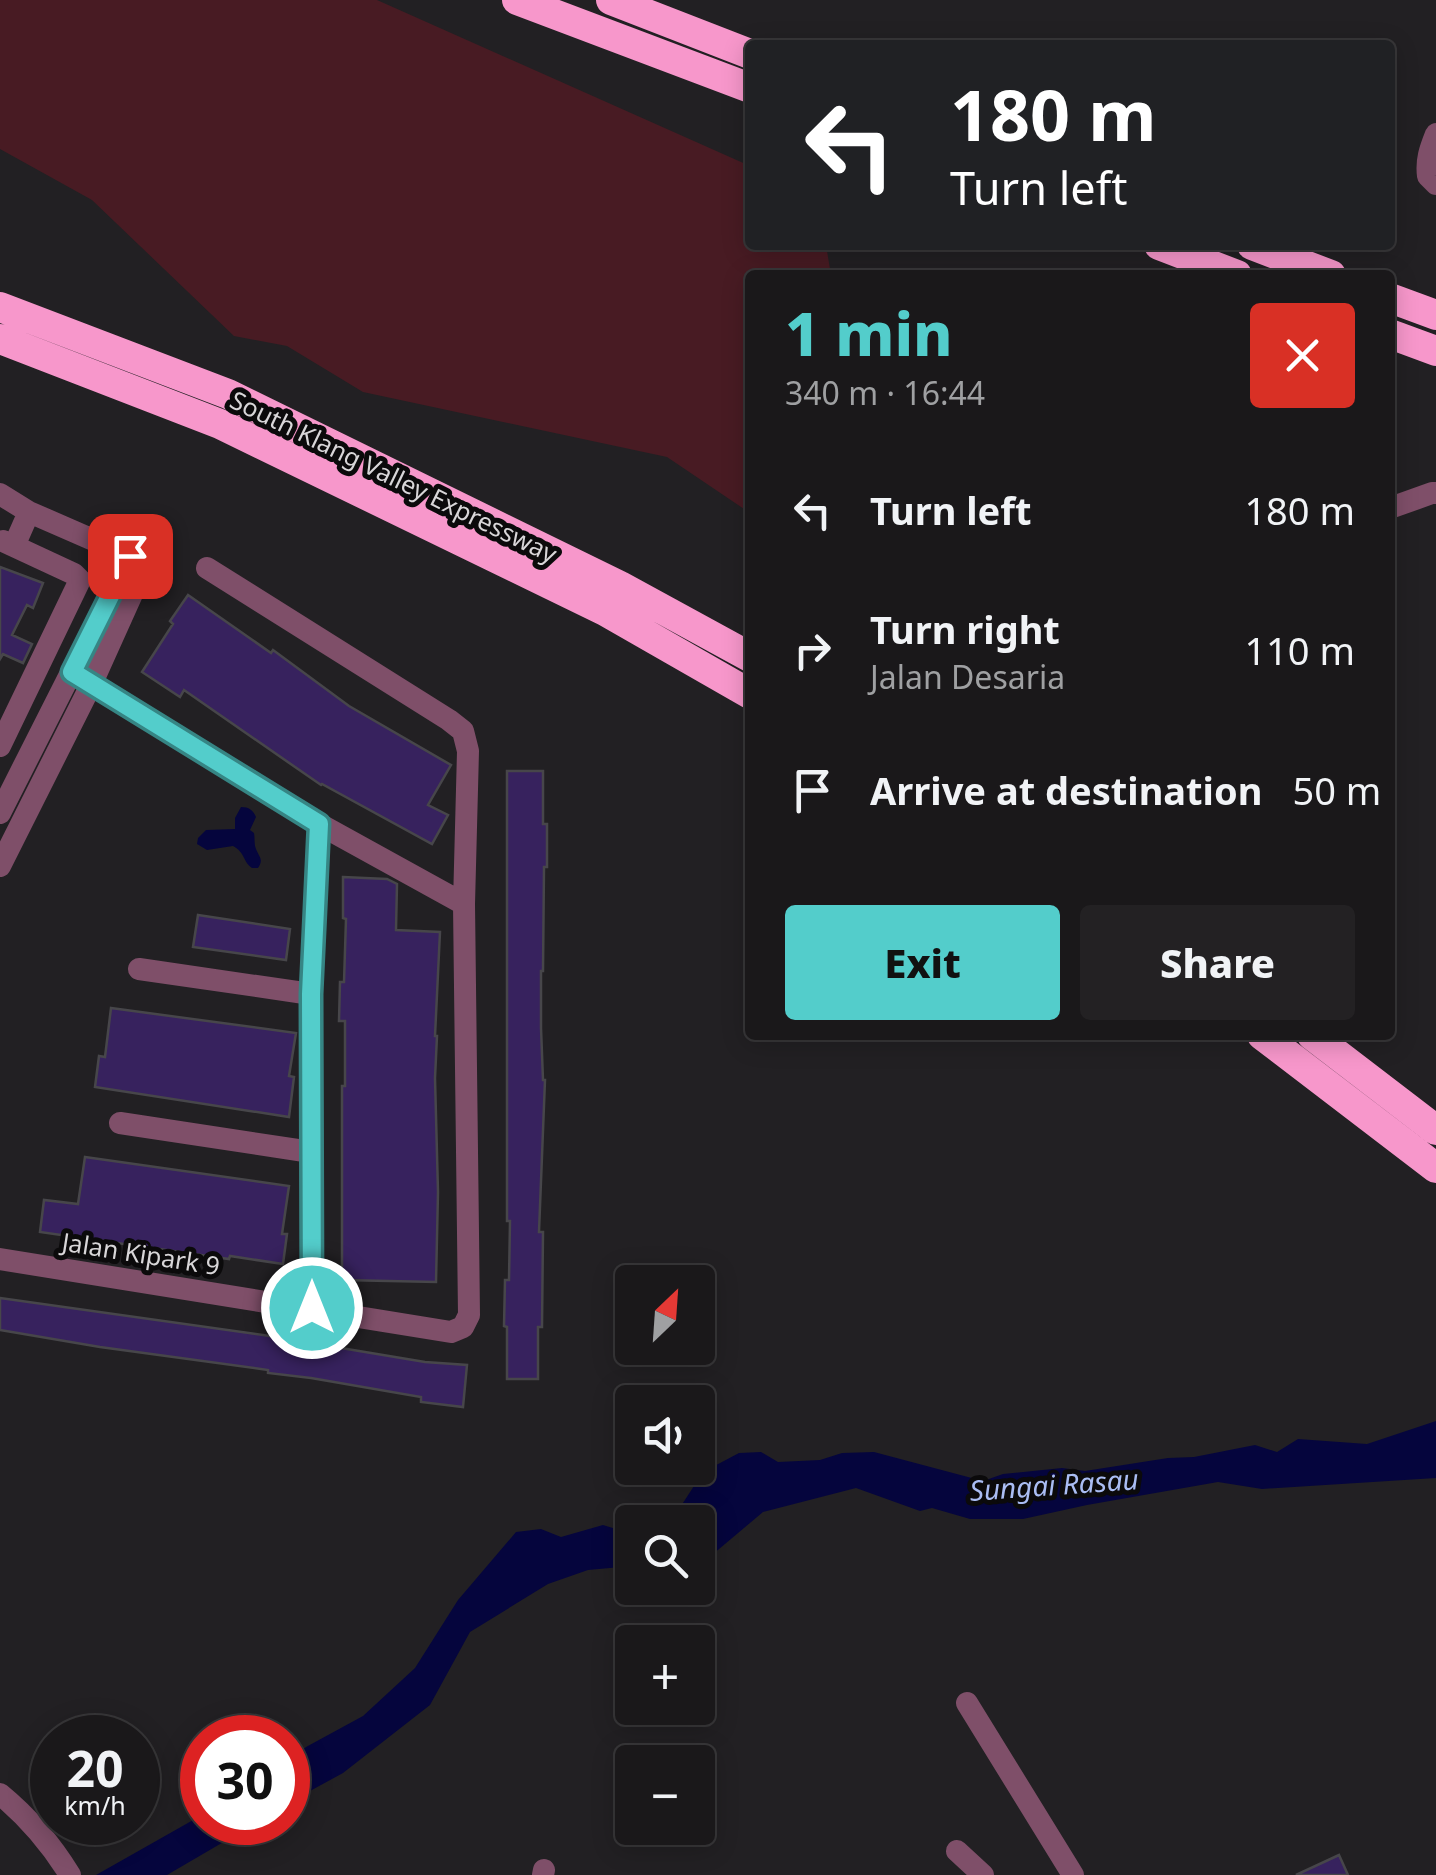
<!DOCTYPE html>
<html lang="en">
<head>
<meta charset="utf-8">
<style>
	body { margin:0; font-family:"Noto Sans",sans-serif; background:#232123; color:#f1f3f6; height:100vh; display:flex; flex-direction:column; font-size:38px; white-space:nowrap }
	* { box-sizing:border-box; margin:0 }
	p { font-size:32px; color:#9fa0a2 }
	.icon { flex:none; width:55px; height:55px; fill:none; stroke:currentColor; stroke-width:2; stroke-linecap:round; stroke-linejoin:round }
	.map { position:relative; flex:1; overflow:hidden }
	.sheet { position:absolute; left:745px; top:270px; width:650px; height:770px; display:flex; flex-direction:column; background:#1a181a; border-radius:10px; box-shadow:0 5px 25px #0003,0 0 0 2px #383739 }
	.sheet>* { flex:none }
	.top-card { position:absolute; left:745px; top:40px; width:650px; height:210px; border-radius:10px; box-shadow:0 5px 25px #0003,0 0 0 2px #383739; background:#202124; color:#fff; overflow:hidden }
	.needle { width:65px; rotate:25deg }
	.controls { position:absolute; left:615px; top:1265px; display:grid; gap:20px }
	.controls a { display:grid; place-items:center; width:100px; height:100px; border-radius:10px; background:#1a181a; box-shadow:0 5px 25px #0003,0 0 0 2px #383739; font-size:50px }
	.speed { position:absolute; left:30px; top:1715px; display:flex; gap:20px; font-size:50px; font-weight:700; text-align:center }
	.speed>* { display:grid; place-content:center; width:130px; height:130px; border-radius:50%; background:#1a181a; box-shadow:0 5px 25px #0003,0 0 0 2px #383739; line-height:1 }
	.speed small { font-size:25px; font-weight:400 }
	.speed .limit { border:15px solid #d22; background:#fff; color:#111 }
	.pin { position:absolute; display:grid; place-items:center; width:85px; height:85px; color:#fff; margin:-42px; border-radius:20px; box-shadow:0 5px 15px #0006 }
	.me { position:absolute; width:110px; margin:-55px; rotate:0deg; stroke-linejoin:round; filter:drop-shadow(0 0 8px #0008) }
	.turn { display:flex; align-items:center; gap:35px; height:210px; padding:0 40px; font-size:45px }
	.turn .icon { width:130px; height:130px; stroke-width:2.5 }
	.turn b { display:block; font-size:70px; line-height:85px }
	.round { display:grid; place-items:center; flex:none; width:105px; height:105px; border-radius:10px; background:#232123 }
	.headline { display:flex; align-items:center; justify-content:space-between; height:170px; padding:0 40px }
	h1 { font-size:60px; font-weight:800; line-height:75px; color:#53cdcb }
	.action { display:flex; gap:20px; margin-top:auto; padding:20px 40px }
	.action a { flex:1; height:115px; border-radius:10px; background:#53cdcb; color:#111; font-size:40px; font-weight:800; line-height:115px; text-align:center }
	.action a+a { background:#232123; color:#f1f3f6 }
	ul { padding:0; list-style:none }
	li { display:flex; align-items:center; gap:30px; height:140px; padding:0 40px }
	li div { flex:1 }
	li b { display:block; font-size:38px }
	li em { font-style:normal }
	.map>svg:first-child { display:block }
</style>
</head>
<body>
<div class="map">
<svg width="1436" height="1875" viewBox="0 0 1436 1875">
	<rect width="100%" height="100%" fill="#222023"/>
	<path fill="#481b23" d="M0,0h377l373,166v79h76l5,30h-81v238l-83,-56 -304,-65 -76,-46 -53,-10 -142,-136 -92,-51z"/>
	<path fill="#05053d" d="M241,807c8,0 12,3 15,10l-6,13 4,3c1,6 0,11 2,16 3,8 8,10 2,19h-6c-9,-6 -7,-16 -19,-22l-26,4 -10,-6 1,-6 8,-8 29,-1v-11z
		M1436,1421v57l-174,11 -44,-7 -131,23 -64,14h-53l-38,-11 -12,3 -64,-23 -93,24 -57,48 -8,4v-42h-59l7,-9 35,-7 22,-34 36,-19 22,-1 17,10 42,-2 22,-7 32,-1 109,29 20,-7 59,-6 23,3 83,-13 26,-1 61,-12 22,7 21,-13 69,5z
		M603,1525l26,8 3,-3v36l-44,4 -40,14 -78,48 -40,73 -87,68 -55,30v-42l18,-14 57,-31 52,-48 43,-68 58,-68 25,-3 20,8z
		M202,1815v7l54,1 -89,52h-71z"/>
	<path fill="#37225e" stroke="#47464a" stroke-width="2.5" d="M0,567l43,16 -10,25 -6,-3 -15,30 20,9 -9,19 -20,-9 -3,5z
		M188,595l83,58 2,-3 76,56 102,59 -23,40 20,10 -16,29 -110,-60 -1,1 -137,-95 -4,7 -38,-25 31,-48 -3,-3z
		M507,771h36v53h4v43h-3l-1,104h-2v57l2,52h2l-6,152h4l-1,95h-4v52h-31v-52l-3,-1 1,-46h4l1,-59h-3z
		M343,877l44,2 10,5 -1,46 44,2 -5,104h2l-2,42 3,114 -2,90 -94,-2v-194h3v-65h-6l1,-39h4l2,-63 -3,-1z
		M198,915l92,14 -4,31 -93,-13z
		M111,1008l185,25 -7,43 5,1 -5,40 -194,-30 4,-31 6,1z
		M85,1157l204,29 -7,48h5l-4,30 -53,-8 -1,3 -189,-27 4,-32 34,4z
		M0,1298l263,37 162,27 42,3 -4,42 -42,-5v-5l-110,-19 -43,-5v-3l-168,-23 -100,-17z
		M1339,1855l9,20h-52z"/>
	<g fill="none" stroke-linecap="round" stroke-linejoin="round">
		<path stroke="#7f4f69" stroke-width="22" d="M1436,134c-6,15 -10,26 -8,42l8,8
			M0,494l29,18
			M1390,508l42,-15h4
			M72,672l247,152 145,80
			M0,746l80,-166 -6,-6 -71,-33
			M0,813l130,-257
			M0,866l92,-183 54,-120 -117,-51 -15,34
			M139,969l172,25
			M120,1123l191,29
			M0,1259l451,73 12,-5 6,-12 -5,-411 4,-153 -5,-20 -14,-11 -242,-152
			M312,1308l-1,-314 8,-170
			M967,1703l106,172
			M0,1794c28,23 51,50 70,81
			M957,1851l26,24
			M543,1875l1,-5"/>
		<path stroke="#f797cb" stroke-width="30" d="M517,0l233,88
			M611,0l139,54
			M1159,245l78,30
			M1252,245l79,30
			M1390,298l46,17
			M0,307l228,87 392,192 130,71
			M1390,334l46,17
			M0,339l220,85 385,187 145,83
			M1262,1035l174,133
			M1312,1035l124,95"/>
	</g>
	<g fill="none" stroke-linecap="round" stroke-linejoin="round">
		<defs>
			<path id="route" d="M130,556l-58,116 247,152 -8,170 1,314"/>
		</defs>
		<use href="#route" stroke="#368584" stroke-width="25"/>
		<use href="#route" stroke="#53cdcb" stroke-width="18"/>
	</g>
	<g text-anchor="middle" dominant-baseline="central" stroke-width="10" stroke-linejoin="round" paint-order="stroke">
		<g font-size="25" fill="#d8d6d8" stroke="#0b0a0b">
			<text transform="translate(394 476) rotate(26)">South Klang Valley Expressway</text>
			<text transform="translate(141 1253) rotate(9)">Jalan Kipark 9</text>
		</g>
		<g font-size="28" font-style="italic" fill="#aabdf3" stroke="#0b0a0b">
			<text transform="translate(1054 1484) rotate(-4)">Sungai Rasau</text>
		</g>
	</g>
</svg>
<div class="controls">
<a><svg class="needle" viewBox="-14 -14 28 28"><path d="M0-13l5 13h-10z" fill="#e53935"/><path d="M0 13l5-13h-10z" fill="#9fa0a2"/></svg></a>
<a><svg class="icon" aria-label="sound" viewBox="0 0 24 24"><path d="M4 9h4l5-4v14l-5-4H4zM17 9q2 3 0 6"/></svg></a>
<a><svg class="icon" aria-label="search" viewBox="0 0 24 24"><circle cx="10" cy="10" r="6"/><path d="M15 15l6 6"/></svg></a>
<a>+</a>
<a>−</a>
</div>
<div class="speed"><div>20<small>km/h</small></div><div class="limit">30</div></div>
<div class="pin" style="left:130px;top:556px;background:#d93025"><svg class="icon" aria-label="arrive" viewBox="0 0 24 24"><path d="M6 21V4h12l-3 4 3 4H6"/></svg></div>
<svg class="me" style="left:312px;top:1308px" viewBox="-20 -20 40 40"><circle r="17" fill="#53cdcb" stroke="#fff" stroke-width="3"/><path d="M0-11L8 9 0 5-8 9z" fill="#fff"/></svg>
<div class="top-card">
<div class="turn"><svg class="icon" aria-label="left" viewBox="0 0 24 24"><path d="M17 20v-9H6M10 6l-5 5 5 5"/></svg><div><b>180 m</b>Turn left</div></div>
</div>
<section class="sheet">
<div class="headline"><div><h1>1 min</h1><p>340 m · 16:44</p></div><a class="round" style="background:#d93025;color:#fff"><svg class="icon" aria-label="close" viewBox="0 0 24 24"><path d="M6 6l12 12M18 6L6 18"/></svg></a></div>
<ul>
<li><svg class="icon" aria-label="left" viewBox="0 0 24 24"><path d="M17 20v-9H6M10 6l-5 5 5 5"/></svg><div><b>Turn left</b></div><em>180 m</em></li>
<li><svg class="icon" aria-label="right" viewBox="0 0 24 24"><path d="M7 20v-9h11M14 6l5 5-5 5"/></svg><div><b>Turn right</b><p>Jalan Desaria</p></div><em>110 m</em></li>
<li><svg class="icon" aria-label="arrive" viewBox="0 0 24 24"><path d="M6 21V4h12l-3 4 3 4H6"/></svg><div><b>Arrive at destination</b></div><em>50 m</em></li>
</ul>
<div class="action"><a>Exit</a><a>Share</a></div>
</section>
</div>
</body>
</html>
